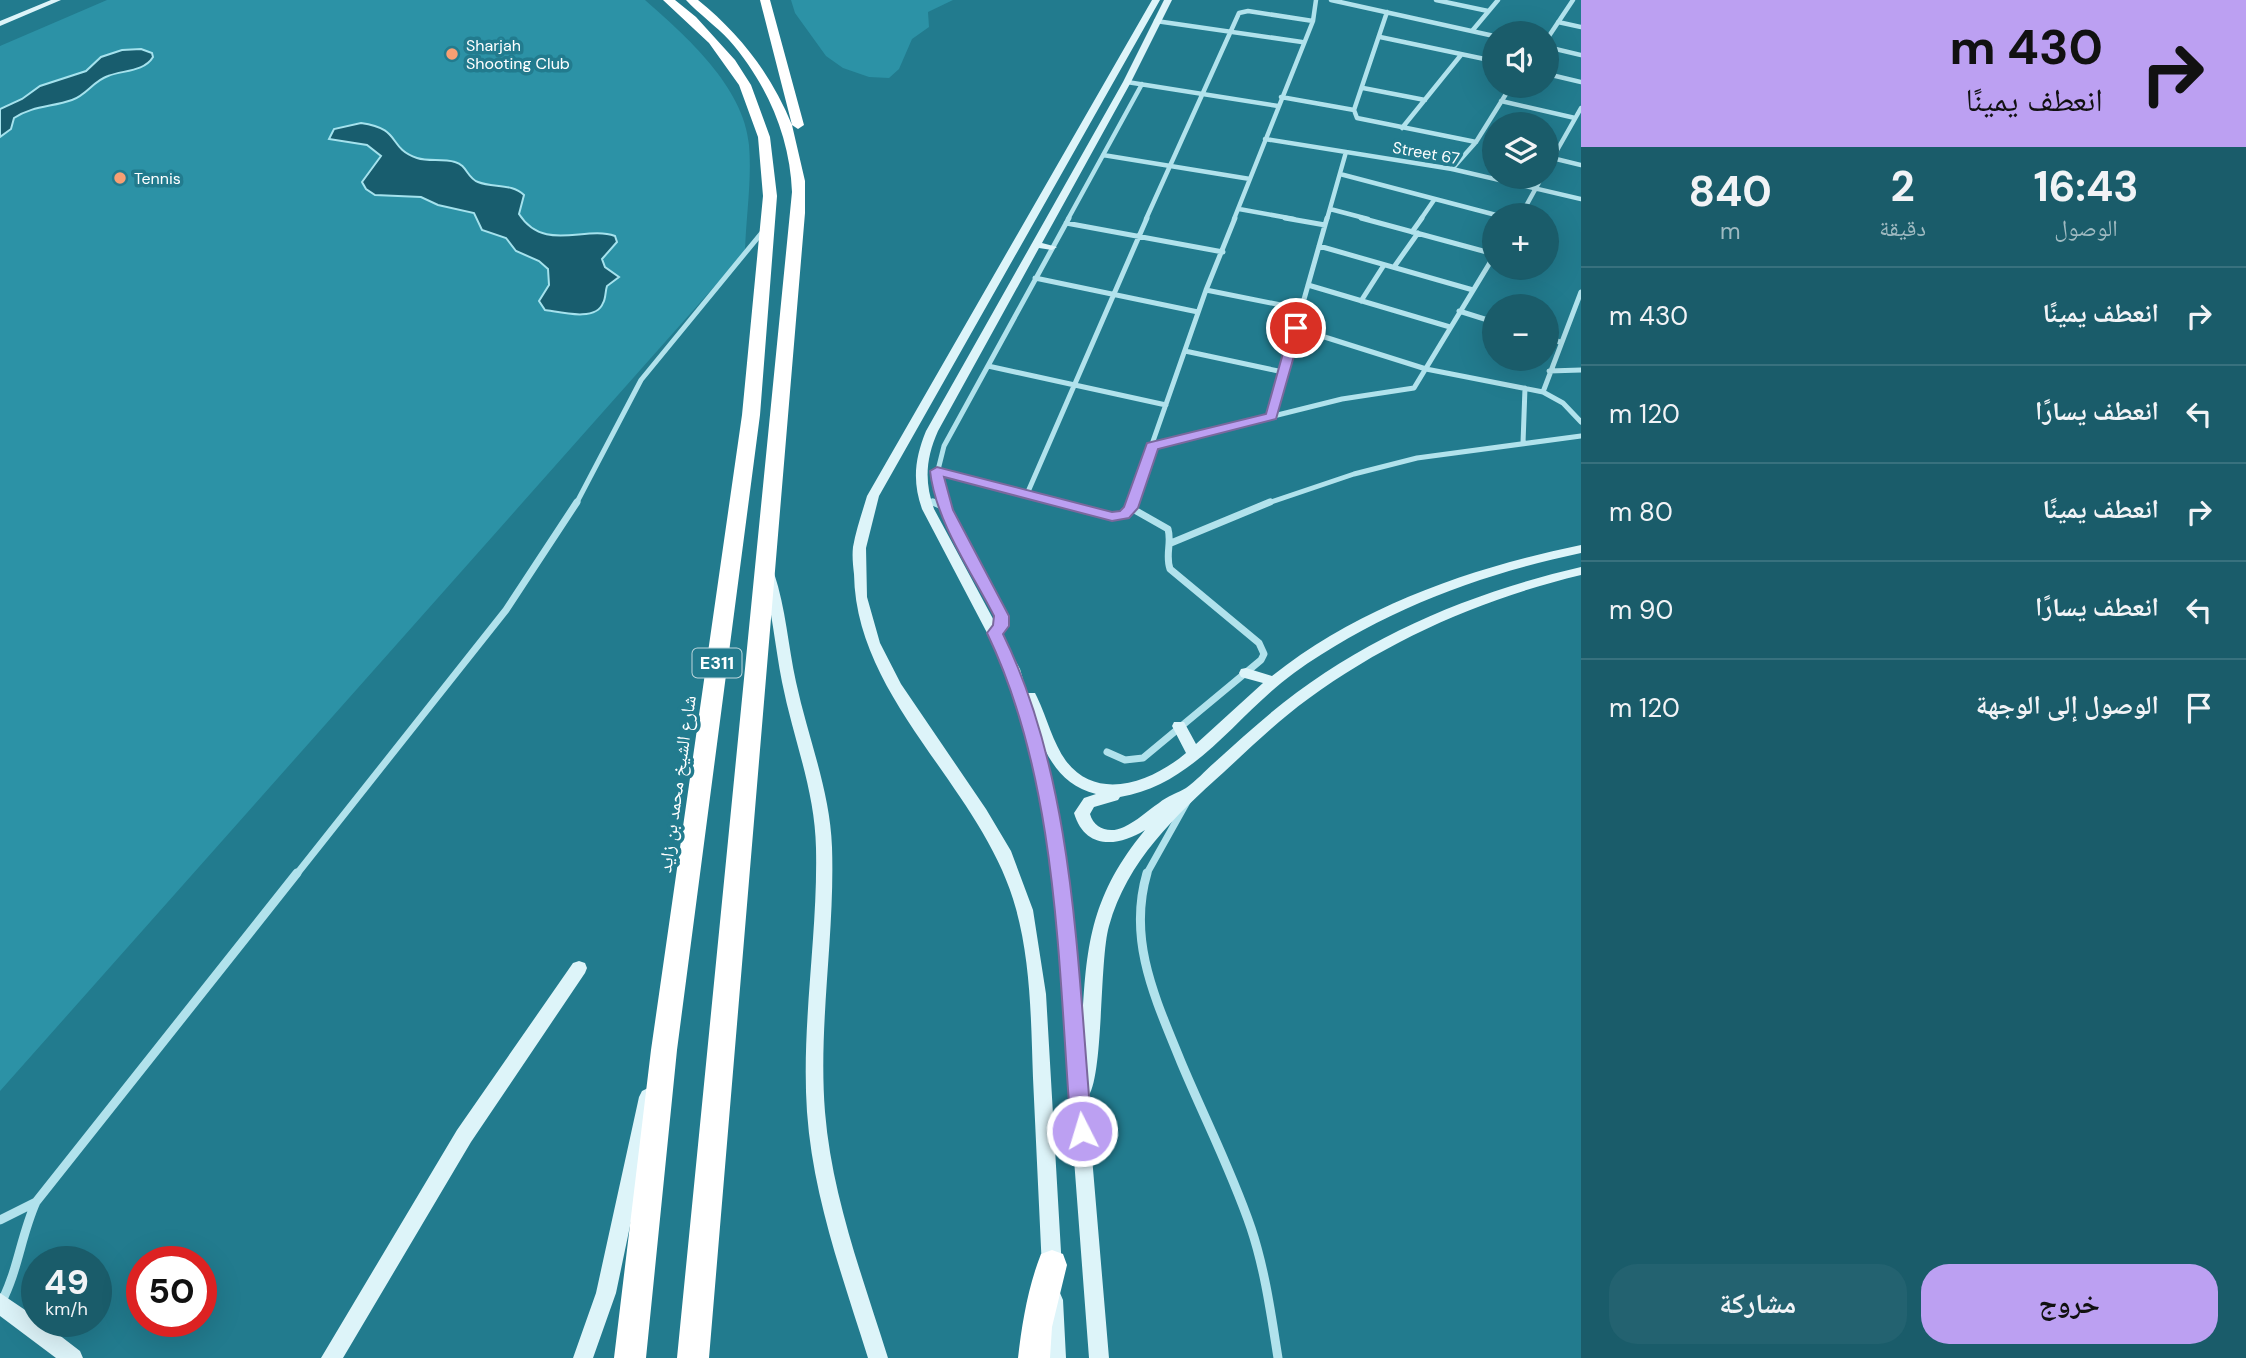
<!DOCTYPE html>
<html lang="ar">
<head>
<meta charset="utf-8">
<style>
	body { margin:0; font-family:"DM Sans","Noto Naskh Arabic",sans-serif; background:#236270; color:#f1f3f6; direction:rtl; height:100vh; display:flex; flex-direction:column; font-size:26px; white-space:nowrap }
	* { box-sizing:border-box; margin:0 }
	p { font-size:23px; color:#9fbac1 }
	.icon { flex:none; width:38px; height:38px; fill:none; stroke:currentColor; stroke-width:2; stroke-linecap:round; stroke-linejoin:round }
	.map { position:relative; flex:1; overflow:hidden; direction:ltr }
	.sheet { display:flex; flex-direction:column; background:#1a5c6a; width:665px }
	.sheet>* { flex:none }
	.top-card { background:#bca0f2; color:#111; overflow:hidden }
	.fabs { position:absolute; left:1482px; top:21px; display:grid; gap:14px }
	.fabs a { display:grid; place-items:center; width:77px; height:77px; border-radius:50%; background:#1a5c6a; box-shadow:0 7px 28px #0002; font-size:35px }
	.speed { position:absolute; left:21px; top:1246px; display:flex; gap:14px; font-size:35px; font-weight:700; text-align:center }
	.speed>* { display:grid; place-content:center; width:91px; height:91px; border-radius:50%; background:#1a5c6a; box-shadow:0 7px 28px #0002; line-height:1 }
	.speed small { font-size:18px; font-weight:400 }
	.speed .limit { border:10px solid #d22; background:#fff; color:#111 }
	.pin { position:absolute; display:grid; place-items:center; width:60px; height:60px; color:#fff; margin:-30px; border:4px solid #fff; border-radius:50%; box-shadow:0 2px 7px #0007 }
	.me { position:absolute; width:77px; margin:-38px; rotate:355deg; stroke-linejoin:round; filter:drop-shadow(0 0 5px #0008) }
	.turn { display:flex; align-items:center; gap:24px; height:147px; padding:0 28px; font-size:32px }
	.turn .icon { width:91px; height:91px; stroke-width:2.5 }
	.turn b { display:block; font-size:49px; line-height:60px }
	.eta { display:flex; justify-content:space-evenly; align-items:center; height:119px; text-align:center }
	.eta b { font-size:42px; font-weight:700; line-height:49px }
	.primary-button { display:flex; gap:14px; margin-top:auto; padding:14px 28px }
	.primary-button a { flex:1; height:80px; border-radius:28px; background:#bca0f2; color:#111; font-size:28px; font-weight:700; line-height:80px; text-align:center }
	.primary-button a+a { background:#236270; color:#f1f3f6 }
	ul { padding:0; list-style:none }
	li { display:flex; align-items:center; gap:21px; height:98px; padding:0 28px; border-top:2px solid #38717e }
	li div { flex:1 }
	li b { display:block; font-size:26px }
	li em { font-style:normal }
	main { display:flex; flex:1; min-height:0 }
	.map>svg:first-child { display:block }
</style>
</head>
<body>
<main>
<section class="sheet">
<div class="top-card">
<div class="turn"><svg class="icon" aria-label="right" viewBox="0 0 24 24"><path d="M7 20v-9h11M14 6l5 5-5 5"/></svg><div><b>430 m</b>انعطف يمينًا</div></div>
</div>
<div class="eta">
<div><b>16:43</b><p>الوصول</p></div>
<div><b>2</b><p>دقيقة</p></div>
<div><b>840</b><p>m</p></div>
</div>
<ul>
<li><svg class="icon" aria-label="right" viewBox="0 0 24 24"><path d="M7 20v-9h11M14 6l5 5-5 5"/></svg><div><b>انعطف يمينًا</b></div><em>430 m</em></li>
<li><svg class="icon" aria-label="left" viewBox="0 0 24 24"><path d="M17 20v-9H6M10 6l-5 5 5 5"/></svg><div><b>انعطف يسارًا</b></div><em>120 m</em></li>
<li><svg class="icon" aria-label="right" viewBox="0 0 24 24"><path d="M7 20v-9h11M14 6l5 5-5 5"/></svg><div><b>انعطف يمينًا</b></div><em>80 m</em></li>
<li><svg class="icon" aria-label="left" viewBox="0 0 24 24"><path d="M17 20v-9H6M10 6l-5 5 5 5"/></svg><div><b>انعطف يسارًا</b></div><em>90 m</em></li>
<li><svg class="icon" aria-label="arrive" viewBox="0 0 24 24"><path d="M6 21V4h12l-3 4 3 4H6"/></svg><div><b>الوصول إلى الوجهة</b></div><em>120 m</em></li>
</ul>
<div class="primary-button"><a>خروج</a><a>مشاركة</a></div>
</section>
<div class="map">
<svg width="1581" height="1358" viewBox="0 0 1581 1358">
	<rect width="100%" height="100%" fill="#227b8e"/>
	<path fill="#2c92a6" d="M107,0h538c41,36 99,87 104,145 3,35 -3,72 -4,107l-745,839v-1045z
		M791,0h162l-25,12 1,15 -17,12 -13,30 -10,9 -20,-1 -26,-9 -17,-12 -31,-43z"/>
	<path fill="#185d6e" stroke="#a5e2ed" stroke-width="2" d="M141,49l11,4 1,4c-9,15 -30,13 -45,19 -15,5 -21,19 -36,24 -20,7 -40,6 -58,18l-3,11 -11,8v-28l22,-10 18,-13 46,-15 15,-14 21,-7z
		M361,123c42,6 25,24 56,35 12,4 25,0 38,4 12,3 12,16 23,20 15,6 34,1 46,13l-5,19c25,39 66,11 96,22l2,6 -15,17 3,8 14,10 -12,9c-2,6 -1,12 -4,17 -7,19 -43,9 -58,7l-6,-9 10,-16 -1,-16 -9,-8 -23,-10 -10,-13 -24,-8 -8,-17 -36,-8 -17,-8 -46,-2 -9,-6 -4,-7 19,-26 -14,-11 -38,-6 5,-10z"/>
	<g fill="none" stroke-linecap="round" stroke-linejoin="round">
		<path stroke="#b1e2ec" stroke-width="4.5" d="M1331,0l163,36
			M1436,0l52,11
			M1387,12l-33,98 3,8 119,24
			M1156,21l146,21
			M1558,22l23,5
			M1472,31l26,-31
			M1380,37l114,24
			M1547,39l26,-39
			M1547,47l34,8
			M1547,74l34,8
			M1127,82l151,24
			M1363,88l62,12
			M1281,97l73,13
			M1501,101l74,17
			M1402,128l59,-73
			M1265,139l187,30 129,30
			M1103,155l147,24
			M1552,158l29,7
			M1547,168l34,-60
			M1452,169l24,-27 35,-56
			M1340,174l156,41
			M1239,209l55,10
			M1330,209l38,10
			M1521,215l21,-38
			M1068,219l74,-135
			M1146,219l93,-206 9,-2 65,10
			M1234,219l79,-198 3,-21
			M1327,219l19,-67
			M1421,219l13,-19"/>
		<path stroke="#b1e2ec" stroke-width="5" d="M1285,218l40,7
			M1361,218l133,36
			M1066,223l157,29
			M1412,232l10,-14
			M1319,246l154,44
			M1394,267l24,-34
			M1035,278l163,34
			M1308,285l142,42
			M1206,290l95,19
			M1361,301l23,-36
			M1459,311l35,11
			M1296,328l130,41 117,23 20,11 18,19
			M1547,338l13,4
			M1185,351l98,21
			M988,366l178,39
			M1549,371l32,-1
			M1543,392l38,-100
			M1271,416l56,-198
			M1523,443l2,-55
			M1152,446l190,-47 72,-11 80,-132
			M937,471l128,33
			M1027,494l120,-276
			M925,499l12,5
			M576,504l65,-124 123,-150
			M944,504l-6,-34 6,-24 125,-228
			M1131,504l75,-214 29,-72
			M1265,504l89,-30 63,-16 164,-22"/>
		<path stroke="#b1e2ec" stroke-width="7" d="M933,502l9,4 9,10 50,97 1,10 -7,10
			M943,502l3,8
			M1059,502l53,14 12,-1 8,-13
			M1171,543l99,-41
			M1107,752l18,8 18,-2 118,-98 3,-6 -5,-11 -89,-74c-5,-14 2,-26 -2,-40l-37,-21
			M296,875l210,-265 71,-108
			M1146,875l42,-75"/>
		<path stroke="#b1e2ec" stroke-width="9" d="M1147,873c-20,68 9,127 34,189 23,55 51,110 70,166 14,42 20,86 27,130
			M0,1220l36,-18
			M1,1303c17,-32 20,-68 35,-101l261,-329"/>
		<path fill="#ddf4f9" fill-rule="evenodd" d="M51,0h10l-61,26v-5z
			M1152,0h8l-281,496 -13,52 1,49 13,46 21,41 85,125 25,42 22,59 13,84 16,275 -3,7 -7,3 -7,-3 -3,-7c-3,-64 -6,-127 -9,-191 -2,-56 -2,-114 -17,-169 -32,-120 -160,-207 -162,-335 -1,-9 -2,-18 -1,-27 3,-17 9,-34 14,-51z
			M1164,0h8l-41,82 -89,161 15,4 -5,3 -13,-2 -101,183c-12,27 -14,50 -4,78l86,160 7,24h8l2,4c10,21 16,46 29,64 32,42 87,20 120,-8l-14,-27 2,-4h10l12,22 67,-61 -22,-6 -2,-4 2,-4 5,-1 26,8c90,-71 199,-108 309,-131v8c-103,22 -200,58 -287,120 -59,43 -98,111 -174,124l-2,3 -24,7 -4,7c4,15 20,20 34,13 13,-6 23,-16 35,-24 8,-7 19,-10 27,-15 10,-7 19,-17 28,-25 23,-21 45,-41 69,-60 88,-69 190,-111 298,-136v8c-99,24 -191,64 -273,124 -30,22 -57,48 -84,73 -49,44 -97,89 -115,154 -10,35 -5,154 -22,172l22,260h-20l-35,-464 -14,-101 -14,-60 -20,-64 -84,-160c-10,-28 -7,-51 4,-78l197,-349zM1044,748c12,24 26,39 52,46l-12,4 -10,15c11,37 44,34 71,17 -55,67 -59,116 -63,199 -8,-94 -14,-189 -38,-281z
			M768,569l6,4c12,36 14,73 22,109 12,56 34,108 36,165 3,89 -14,177 -7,265 7,85 38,166 63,246h-20c-25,-80 -55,-161 -61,-246 -6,-88 11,-176 9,-264 -1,-58 -23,-110 -34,-166 -7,-36 -10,-73 -20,-109z
			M579,961l6,2 2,5 -2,5 -114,169 -128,216h-22l136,-228 116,-167z
			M648,1088l6,3 3,6 -41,196 -23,65h-20l23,-65 43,-196 3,-6z
			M1053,1290l7,3 3,7 3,58h-20l-3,-58 3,-7z
			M0,1293l37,25v3h4l39,30 3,7h-27l-56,-42z"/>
		<path fill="#fff" fill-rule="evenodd" d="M663,0h12l21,17 39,43 16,25 19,52 7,59 -17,219 -83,635 -31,308h-32l37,-308 91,-635 21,-219 -5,-59 -19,-52 -30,-42z
			M686,0h12c42,34 73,74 94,125l-32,-125h10l34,125 -6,4 -6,-4 13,56v32l-96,1145h-32l115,-1166c-2,-56 -26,-110 -63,-152 -13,-14 -30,-26 -43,-40z
			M1052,1250l11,4 4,11 -15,62 -2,31h-32c4,-35 10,-71 23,-104z"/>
	</g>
	<path fill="#bca0f2" stroke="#7a689d" stroke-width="2" d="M1296,324l6,4 -26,91 -118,30 -20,59 -9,10 -17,3 -168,-44 9,33 56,106v10l-6,8c73,149 74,334 89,497l-3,7 -7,3 -8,-3 -3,-7c-13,-164 -12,-348 -84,-498l6,-8 1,-9c-23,-45 -58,-94 -64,-145l7,-4 175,45 8,-1 4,-4 23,-64 119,-29 24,-86z"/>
	<g fill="#f89f73" stroke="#227b8e" stroke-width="2.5">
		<circle cx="452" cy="54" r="7"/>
		<circle cx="120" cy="178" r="7"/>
	</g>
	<g text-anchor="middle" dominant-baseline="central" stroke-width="7" stroke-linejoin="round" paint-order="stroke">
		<g font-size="16" fill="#fff" stroke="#227b8e" text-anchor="start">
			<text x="466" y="45">Sharjah<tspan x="466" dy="18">Shooting Club</tspan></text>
			<text x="134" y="178">Tennis</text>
		</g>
		<g font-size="16" fill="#fff" stroke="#227b8e">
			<text transform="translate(1426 153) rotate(10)">Street 67</text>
		</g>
		<rect fill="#227b8e" stroke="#bdd7dd" stroke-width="2" x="692.5" y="648.5" width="49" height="29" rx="5"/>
		<g font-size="18" font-weight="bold" fill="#fff">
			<text x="717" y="663">E311</text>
		</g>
		<g font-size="19" fill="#fff" stroke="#227b8e">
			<text transform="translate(677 784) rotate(-82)">شارع الشيخ محمد بن زايد</text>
		</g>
	</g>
</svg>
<div class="fabs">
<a><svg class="icon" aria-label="sound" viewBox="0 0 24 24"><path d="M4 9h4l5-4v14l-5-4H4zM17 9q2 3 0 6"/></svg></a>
<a><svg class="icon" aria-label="layers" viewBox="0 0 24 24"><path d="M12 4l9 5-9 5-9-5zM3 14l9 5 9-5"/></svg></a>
<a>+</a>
<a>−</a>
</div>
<div class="speed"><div>49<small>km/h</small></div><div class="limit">50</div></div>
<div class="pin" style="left:1296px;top:328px;background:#d93025"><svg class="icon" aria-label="arrive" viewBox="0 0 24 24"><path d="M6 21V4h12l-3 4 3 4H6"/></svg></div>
<svg class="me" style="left:1082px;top:1131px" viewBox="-20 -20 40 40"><circle r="17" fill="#bca0f2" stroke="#fff" stroke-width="3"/><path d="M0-11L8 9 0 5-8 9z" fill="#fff"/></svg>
</div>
</main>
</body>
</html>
